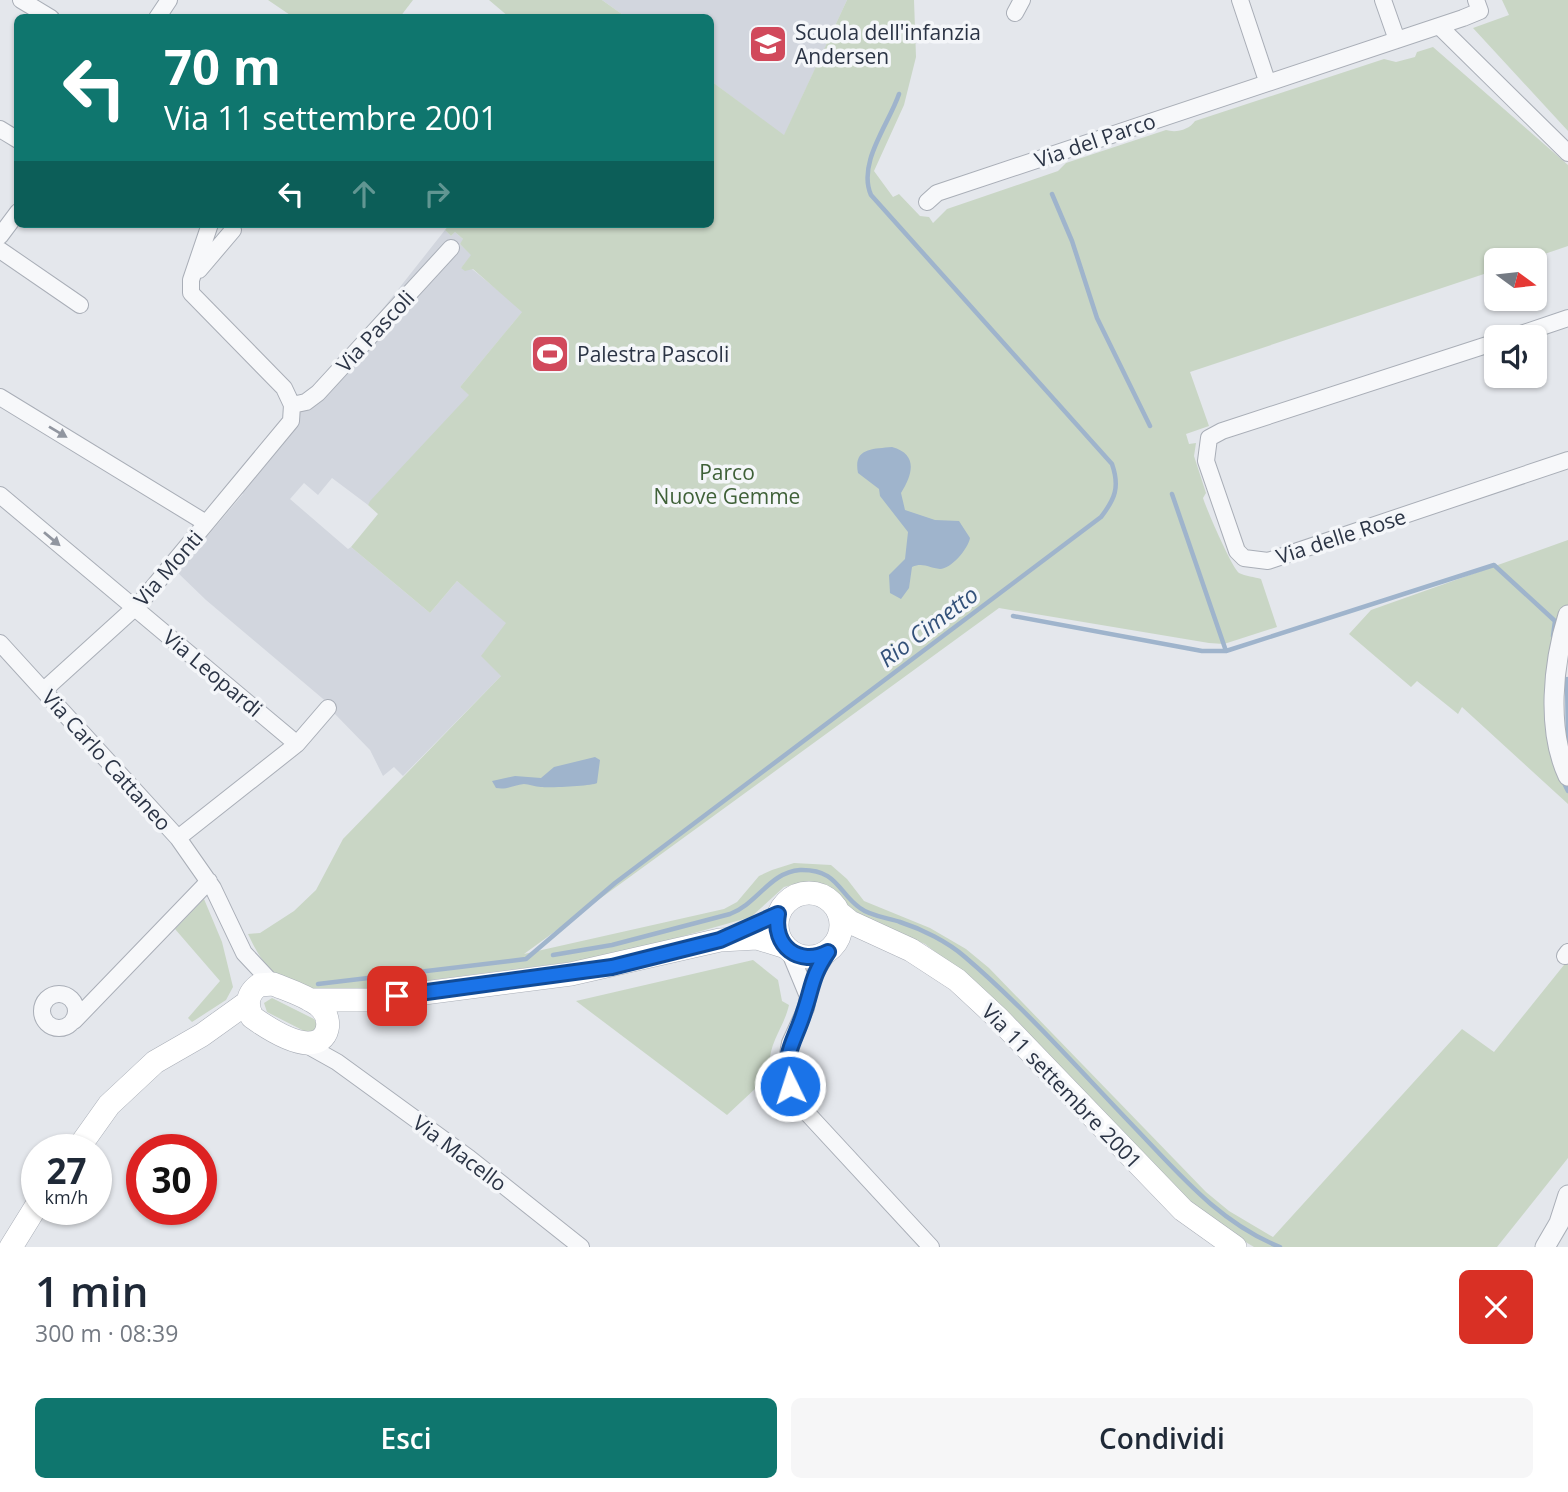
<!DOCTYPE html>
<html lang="it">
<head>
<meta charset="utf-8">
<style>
	body { margin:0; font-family:"Open Sans",sans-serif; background:#f6f6f7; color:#1f2937; height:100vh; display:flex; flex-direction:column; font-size:26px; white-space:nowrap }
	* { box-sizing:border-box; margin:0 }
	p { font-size:23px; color:#747a83 }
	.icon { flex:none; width:38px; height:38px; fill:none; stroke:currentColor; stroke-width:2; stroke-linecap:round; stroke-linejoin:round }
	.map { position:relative; height:1247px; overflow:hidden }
	.drawer { display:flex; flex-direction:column; background:#fff; flex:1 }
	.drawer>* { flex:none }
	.guide { position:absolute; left:14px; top:14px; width:700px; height:214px; border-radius:10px; box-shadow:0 2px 5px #0004; background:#0f766e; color:#fff; overflow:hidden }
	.needle { width:46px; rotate:105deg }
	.tools { position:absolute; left:1484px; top:248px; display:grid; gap:14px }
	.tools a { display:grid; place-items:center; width:63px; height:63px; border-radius:10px; background:#fff; box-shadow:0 2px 5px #0004; font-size:35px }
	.speed { position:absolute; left:21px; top:1134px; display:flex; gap:14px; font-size:35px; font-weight:700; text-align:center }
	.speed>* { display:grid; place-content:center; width:91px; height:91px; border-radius:50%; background:#fff; box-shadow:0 2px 5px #0004; line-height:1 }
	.speed small { font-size:18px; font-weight:400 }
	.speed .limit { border:10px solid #d22; background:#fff; color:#111 }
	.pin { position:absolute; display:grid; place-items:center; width:60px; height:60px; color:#fff; margin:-30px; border-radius:14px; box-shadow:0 4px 10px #0006 }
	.me { position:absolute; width:77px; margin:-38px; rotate:356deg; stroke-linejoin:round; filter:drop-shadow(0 0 5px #0008) }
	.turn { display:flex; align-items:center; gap:24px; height:147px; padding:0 35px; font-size:32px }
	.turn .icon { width:91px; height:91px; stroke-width:2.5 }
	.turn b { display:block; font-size:49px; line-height:60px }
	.lanes { display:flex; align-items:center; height:66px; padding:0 35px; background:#0003; justify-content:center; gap:35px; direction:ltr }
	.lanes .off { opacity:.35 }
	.round { display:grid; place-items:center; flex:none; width:74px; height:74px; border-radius:10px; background:#f6f6f7 }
	.summary { display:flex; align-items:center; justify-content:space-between; height:119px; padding:0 35px }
	h1 { font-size:42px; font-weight:600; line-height:52px }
	.button { display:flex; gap:14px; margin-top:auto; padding:14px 35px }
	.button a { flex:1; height:80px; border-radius:10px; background:#0f766e; color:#fff; font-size:28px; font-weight:600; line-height:80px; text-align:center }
	.button a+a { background:#f6f6f7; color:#1f2937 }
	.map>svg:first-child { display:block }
</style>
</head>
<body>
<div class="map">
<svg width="1568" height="1247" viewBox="0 0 1568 1247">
	<rect width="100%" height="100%" fill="#e4e7ec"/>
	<path fill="#d2d6de" d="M602,0h245l-63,136 -73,-55 -1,-63 -84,-1z
		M445,230l6,6 4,-4 9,8 -4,4 12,11 -11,13 11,1 51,42 -63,76 10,8 -102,110 -36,-27 -14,17 -14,-12 -14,16 58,50 3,-2 79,66 27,-32 50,42 -6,53 -98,100 -9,-9 -11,9 -13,-26 -36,-37 1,-4 -129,-109 -29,-28 66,-78 -12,-10 154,-178z"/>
	<path fill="#c9d6c5" d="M268,0h145l-13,17h-107z
		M489,0h113l24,17h-117z
		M847,0h67l2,57 -12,48 -30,66 19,26 6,-3 21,22 9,1 4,6 14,-14 111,-38 8,-8 100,-33c10,3 23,0 29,-9l189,-62 12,3 19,-5 2,-5 16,-5 135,118v81l-44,15h-28v9l-306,102 19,54 -23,8 3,10 7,-1 -2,13 12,37 -3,5c3,10 29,70 36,75 6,3 16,4 22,6l16,48 -53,17 -15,-1 -210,-35 -475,346 200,-45 13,-7 22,-26 13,-6 22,-7 37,2 16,14 17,22 66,27 36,21 23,19 217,224 23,19 44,26 189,-208 32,23 74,-92v198l-71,89h-243l-27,-16 -38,-29 -214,-220 -50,-38 -73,-32 -24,-24 -11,-5 -11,-1 -22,5 -33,30 -142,40 -286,37c-45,-17 -53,-14 -75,-60l12,-1 34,-22 22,-21 27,-51 158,-163 -20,-20 25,-33 -49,-42 -27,32 -79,-66 27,-33 -10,-9 2,-4 99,-106 -9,-8 62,-75 -49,-43 -8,2 -4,-3 10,-13 -11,-11 3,-5 -8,-7 -4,4 -6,-6 5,-6h260l1,-143 73,54z
		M1502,0h66v131l-95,-103 36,-13z
		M1568,540v88l-9,115 9,29v32l-106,-97 -4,7 -41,-33 -6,6 -62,-53 22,-24z
		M204,899l18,43 11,45 -7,13 -34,22 -4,-4 32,-37 -45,-52z
		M753,960l25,20 4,21 7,4c-6,26 -23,39 -19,70l-43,40 -151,-114z
		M272,998l42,21 3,5 -2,7 -9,1 -39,-20 -3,-9z"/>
	<path fill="#9fb4cc" d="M892,447c26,7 21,27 9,46l4,17 30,10 24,1 11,17c-2,11 -19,31 -30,31 -11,-1 -17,-7 -28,-2l-3,21 -8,11 -11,-6 -1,-18 16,-16 3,-27 -28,-36 -1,-7 -21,-16c-5,-25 14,-24 34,-26z
		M595,757l5,3 -3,23c-5,3 -47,5 -56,4 -6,0 -12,-3 -17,-3 -11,1 -16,6 -28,4l-4,-7 23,-5 26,2 13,-11z"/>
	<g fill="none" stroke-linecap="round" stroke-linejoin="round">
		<path stroke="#9fb4cc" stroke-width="4.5" d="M1052,194l20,47 25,77 53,108
			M1172,494l54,157
			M1013,616l189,35h24l268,-86 61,56 -2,15
			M1567,679l1,63
			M1562,779l6,12
			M553,955l59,-10 118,-31c27,-10 40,-42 70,-44 38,-1 38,23 60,38 10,8 28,10 40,14 22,7 48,20 65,35 62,53 116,115 172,173 43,45 83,93 143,117
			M318,984l208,-25 89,-76 486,-366c14,-18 19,-30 11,-53l-241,-269c-14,-32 18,-71 28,-101"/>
		<defs>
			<path id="minor" d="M21,0l30,18
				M1240,0l27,81
				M1383,0l14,40
				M1015,13l7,-13
				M157,18l12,-18
				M1440,27l128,126
				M0,129l18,11
				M927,202l10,-9 526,-175 17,-7 -4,-11
				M0,236l18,-24
				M0,250l80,55
				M199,270l34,-40
				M1509,338l59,-20
				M1496,342l-274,89 -13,7 -3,23 31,90 7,7 24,3 300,-101
				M0,397l206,126
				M292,405l14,-3 12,-9 133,-145
				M0,495l297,249
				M0,643l178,195 35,50 31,65 29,31
				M44,690l96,-87 151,-182 1,-16 -8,-17 -93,-95v-13l19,-56
				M178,838l119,-94 31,-36
				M828,952l-17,29 -5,27 -16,35 -4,22 4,21 18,28 123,133
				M790,953l17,41
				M1565,956l3,-4
				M42 1011a17 17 0 1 1 34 0a17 17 0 1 1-34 0Z
				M74,1021l135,-140
				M303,1043l34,19 132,96 112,89"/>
			<path id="tertiary" d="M1568,615c-15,48 -22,114 0,161
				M1545,1247l14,-24 9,-28"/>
			<path id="secondary" d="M777 925a32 32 0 1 1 64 0a32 32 0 1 1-64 0Z
				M839,913l11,9 61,28 46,30 42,39 184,191 52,37
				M273,984c15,6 32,11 45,21 16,13 12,39 -11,38 -17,-1 -41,-16 -55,-26 -6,-13 -5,-23 7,-32z
				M310,1000h60l201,-26 149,-34 37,-2 26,8
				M77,1150l32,-45 46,-43 47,-27 46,-33
				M11,1247l26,-42"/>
		</defs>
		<use href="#minor" stroke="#a9aeb7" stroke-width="18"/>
		<use href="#tertiary" stroke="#a9aeb7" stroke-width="21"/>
		<use href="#secondary" stroke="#a9aeb7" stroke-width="24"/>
		<use href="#minor" stroke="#f7f8fa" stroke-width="16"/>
		<use href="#tertiary" stroke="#f7f8fa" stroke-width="19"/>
		<use href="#secondary" stroke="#fff" stroke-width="23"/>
	</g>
	<defs><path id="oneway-solid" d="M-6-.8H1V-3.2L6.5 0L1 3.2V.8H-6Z" transform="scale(1.75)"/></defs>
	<g fill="#9196a0">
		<use href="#oneway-solid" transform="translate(58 432) rotate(31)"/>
		<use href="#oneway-solid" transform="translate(52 539) rotate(40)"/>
	</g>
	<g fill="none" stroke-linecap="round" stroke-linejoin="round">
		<defs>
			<path id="route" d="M397,996l215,-29 108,-27 58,-26c-6,32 21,53 50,38 -17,25 -15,34 -24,60 -9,30 -22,40 -14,74"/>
		</defs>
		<use href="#route" stroke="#114b97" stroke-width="18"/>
		<use href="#route" stroke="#1a73e8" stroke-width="12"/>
	</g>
	<defs>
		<symbol id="school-square" viewBox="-11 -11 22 22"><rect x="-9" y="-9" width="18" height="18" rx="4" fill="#d1495b" stroke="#f4f6f9"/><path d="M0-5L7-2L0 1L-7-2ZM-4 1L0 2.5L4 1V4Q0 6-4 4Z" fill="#fff"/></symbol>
		<symbol id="stadium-square" viewBox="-11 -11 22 22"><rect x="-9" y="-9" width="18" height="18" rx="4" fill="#d1495b" stroke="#f4f6f9"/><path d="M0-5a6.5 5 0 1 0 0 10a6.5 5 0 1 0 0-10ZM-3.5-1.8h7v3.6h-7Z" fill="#fff"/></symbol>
	</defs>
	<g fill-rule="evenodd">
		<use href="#school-square" x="746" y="22" width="44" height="44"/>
		<use href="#stadium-square" x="528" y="332" width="44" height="44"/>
	</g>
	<g text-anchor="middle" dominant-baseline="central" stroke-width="7" stroke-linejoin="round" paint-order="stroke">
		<g font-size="21" fill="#2b3445" stroke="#f4f6f9" text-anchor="start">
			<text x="795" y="32">Scuola dell'infanzia<tspan x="795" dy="24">Andersen</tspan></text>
			<text x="577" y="354">Palestra Pascoli</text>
		</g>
		<g font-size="21" fill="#2b3445" stroke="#f4f6f9">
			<text transform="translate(1095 140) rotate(-19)">Via del Parco</text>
			<text transform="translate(375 331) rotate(-47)">Via Pascoli</text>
			<text transform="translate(1341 536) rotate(-18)">Via delle Rose</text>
			<text transform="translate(168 568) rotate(-49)">Via Monti</text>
			<text transform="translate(213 673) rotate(40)">Via Leopardi</text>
			<text transform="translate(107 760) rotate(48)">Via Carlo Cattaneo</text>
			<text transform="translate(1062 1086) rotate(46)">Via 11 settembre 2001</text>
			<text transform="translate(460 1153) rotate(37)">Via Macello</text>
		</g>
		<g font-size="21" fill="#3f6138" stroke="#f4f6f9">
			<text x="727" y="472">Parco<tspan x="727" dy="24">Nuove Gemme</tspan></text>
		</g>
		<g font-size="23" font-style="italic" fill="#34527a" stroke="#f4f6f9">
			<text transform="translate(928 626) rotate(-37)">Rio Cimetto</text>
		</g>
	</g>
</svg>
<div class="tools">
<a><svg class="needle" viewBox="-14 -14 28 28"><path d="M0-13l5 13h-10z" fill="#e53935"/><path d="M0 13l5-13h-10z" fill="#747a83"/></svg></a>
<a><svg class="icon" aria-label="sound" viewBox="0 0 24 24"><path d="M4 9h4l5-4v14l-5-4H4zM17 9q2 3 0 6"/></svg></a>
</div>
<div class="speed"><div>27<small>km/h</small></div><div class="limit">30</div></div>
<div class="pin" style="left:397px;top:996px;background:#d93025"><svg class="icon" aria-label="arrive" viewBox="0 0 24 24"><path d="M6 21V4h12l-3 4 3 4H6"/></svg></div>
<svg class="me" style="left:790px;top:1086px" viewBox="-20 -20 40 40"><circle r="17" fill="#1a73e8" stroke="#fff" stroke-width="3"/><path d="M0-11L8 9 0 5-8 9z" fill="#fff"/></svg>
<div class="guide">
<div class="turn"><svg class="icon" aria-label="left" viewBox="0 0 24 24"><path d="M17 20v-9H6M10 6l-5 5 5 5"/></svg><div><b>70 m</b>Via 11 settembre 2001</div></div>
<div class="lanes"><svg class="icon" aria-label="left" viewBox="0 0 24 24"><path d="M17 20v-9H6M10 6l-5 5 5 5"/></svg><svg class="icon off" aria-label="ahead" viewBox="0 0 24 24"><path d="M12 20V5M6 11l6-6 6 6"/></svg><svg class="icon off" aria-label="right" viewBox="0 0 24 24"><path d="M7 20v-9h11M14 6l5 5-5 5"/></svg></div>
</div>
</div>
<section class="drawer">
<div class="summary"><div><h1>1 min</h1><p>300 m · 08:39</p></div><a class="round" style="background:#d93025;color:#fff"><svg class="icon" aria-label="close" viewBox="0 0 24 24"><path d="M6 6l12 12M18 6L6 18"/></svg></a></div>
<div class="button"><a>Esci</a><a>Condividi</a></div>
</section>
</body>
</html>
